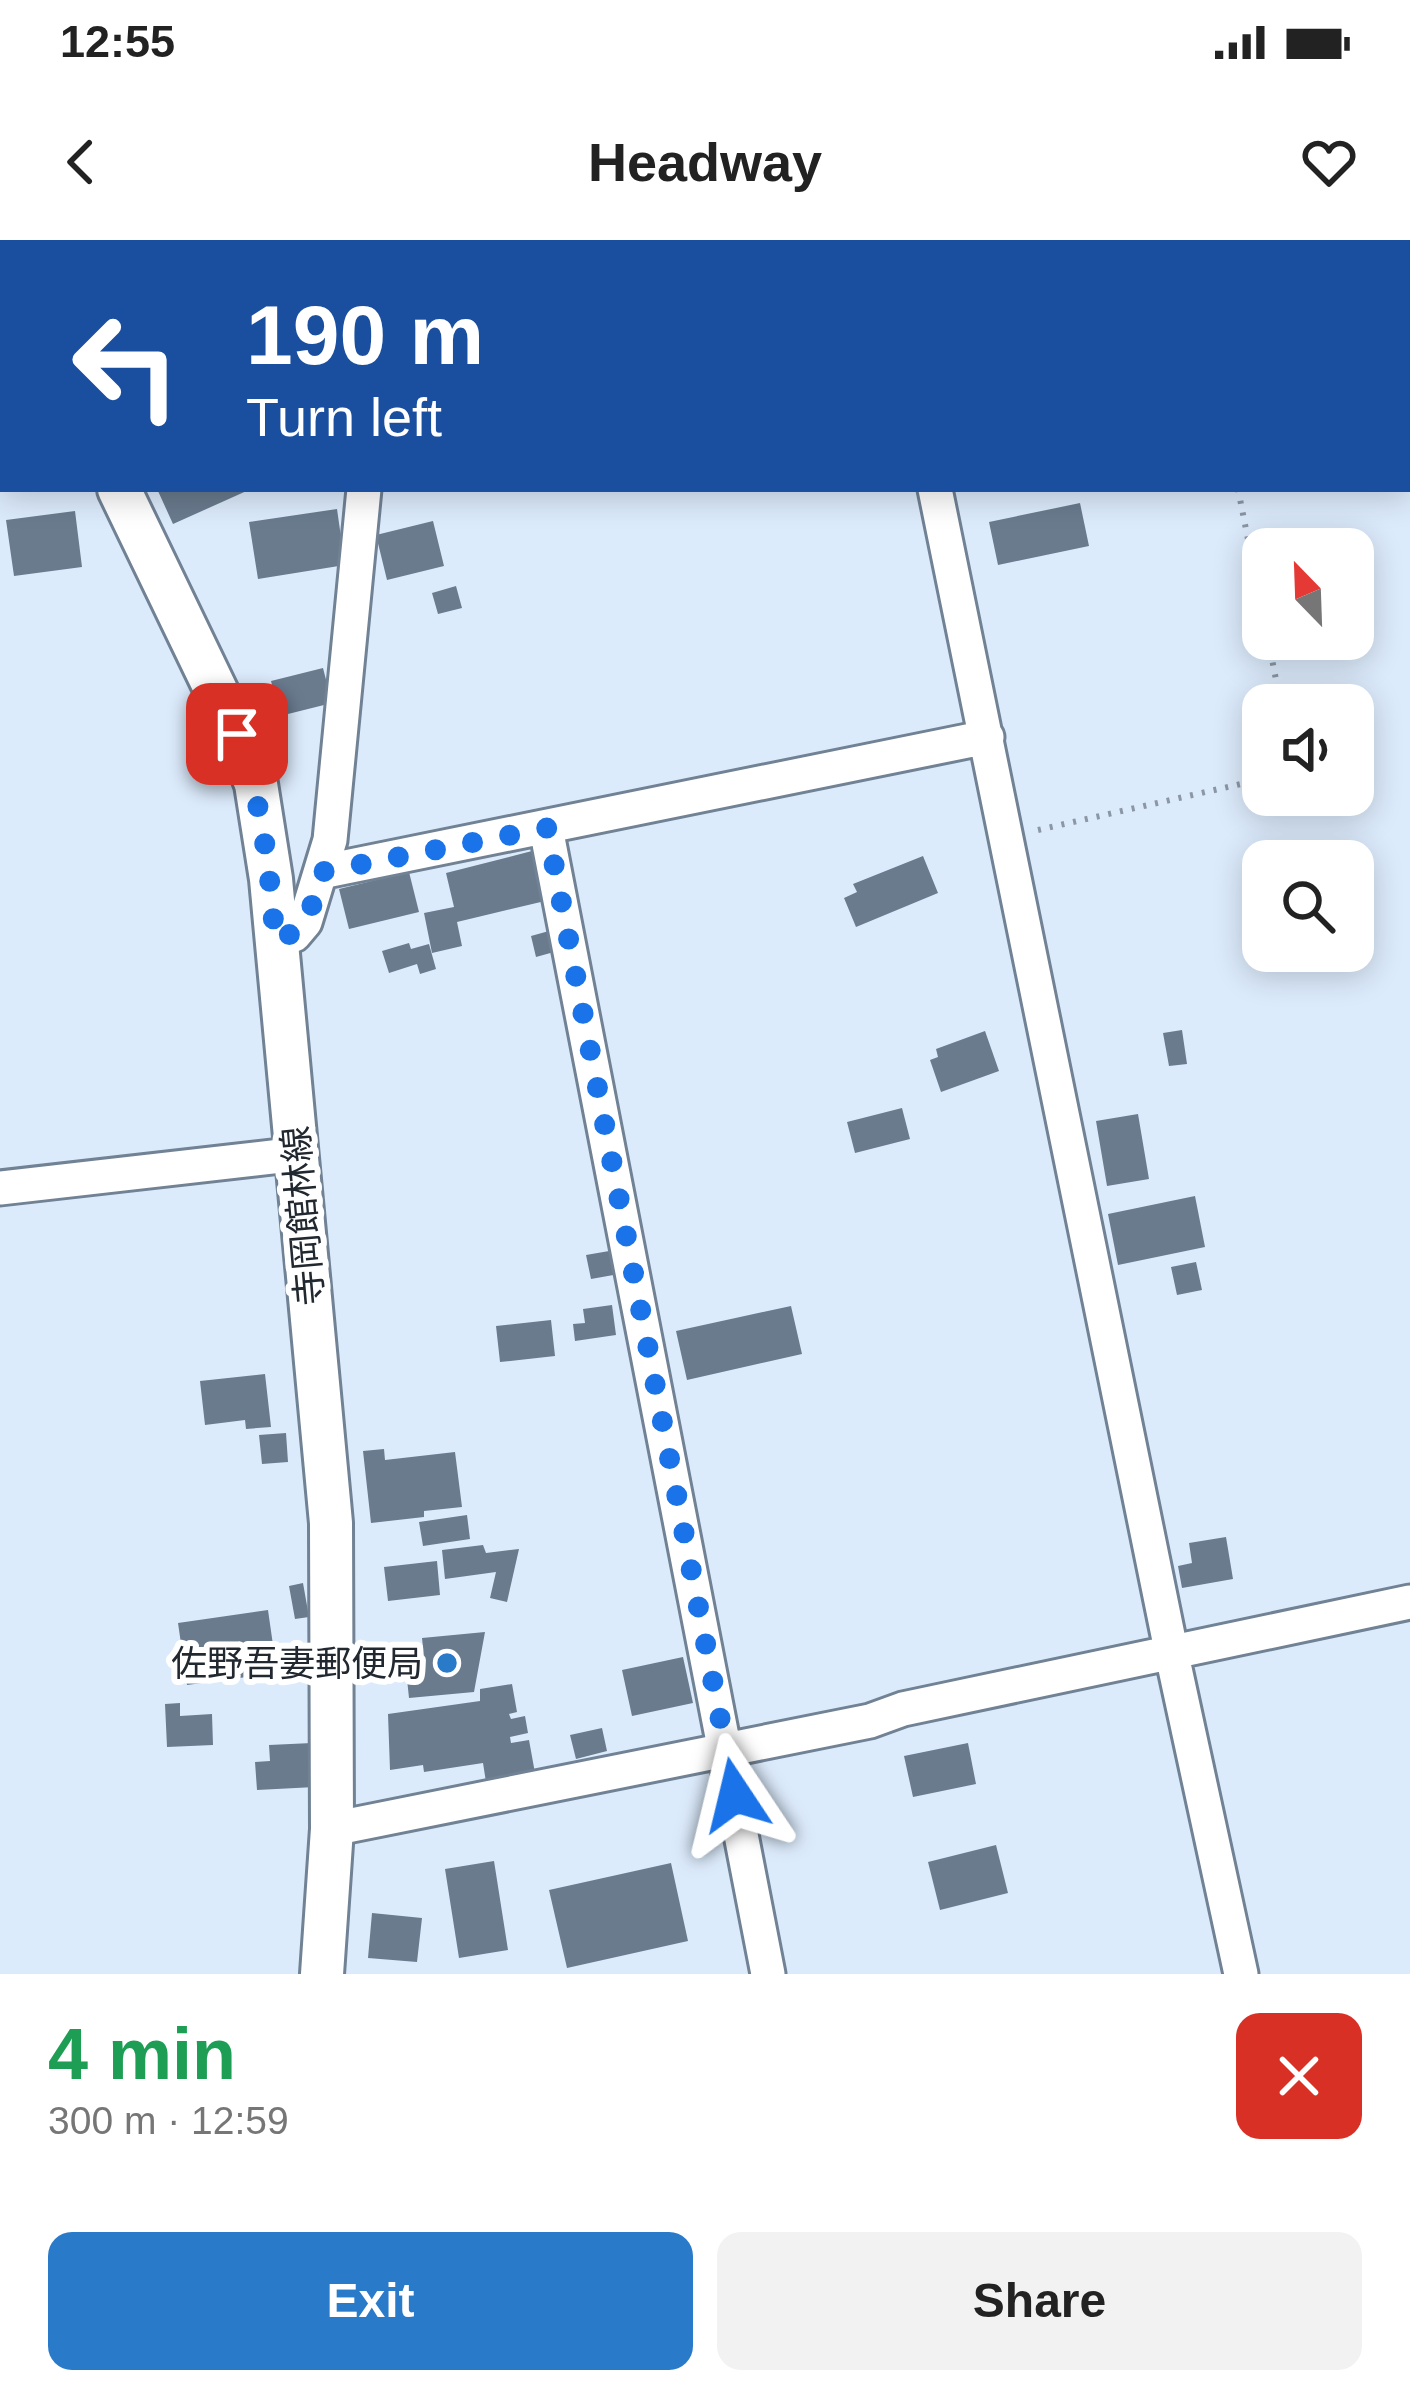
<!DOCTYPE html>
<html lang="en">
<head>
<meta charset="utf-8">
<style>
	body { margin:0; font-family:Helvetica,"Noto Sans JP",sans-serif; background:#f2f2f2; color:#222; height:100vh; display:flex; flex-direction:column; font-size:45px; white-space:nowrap }
	* { box-sizing:border-box; margin:0 }
	p { font-size:39px; color:#767676 }
	.icon { flex:none; width:66px; height:66px; fill:none; stroke:currentColor; stroke-width:2; stroke-linecap:round; stroke-linejoin:round }
	.map { position:relative; height:1734px; overflow:hidden }
	.details { display:flex; flex-direction:column; background:#fff; flex:1 }
	.details>* { flex:none }
	.banner { position:absolute; left:0px; top:0px; width:1410px; height:252px; box-shadow:0 6px 30px #0003; background:#1a4fa0; color:#fff; overflow:hidden }
	.needle { width:78px; rotate:337deg }
	.fabs { position:absolute; left:1242px; top:288px; display:grid; gap:24px }
	.fabs a { display:grid; place-items:center; width:132px; height:132px; border-radius:24px; background:#fff; box-shadow:0 6px 30px #0003; font-size:60px }
	.pin { position:absolute; display:grid; place-items:center; width:102px; height:102px; color:#fff; margin:-51px; border-radius:24px; box-shadow:0 6px 18px #0006 }
	.me { position:absolute; width:132px; margin:-66px; rotate:350deg; stroke-linejoin:round; filter:drop-shadow(0 0 9px #0008) }
	.turn { display:flex; align-items:center; gap:42px; height:252px; padding:0 48px; font-size:54px }
	.turn .icon { width:156px; height:156px; stroke-width:2.5 }
	.turn b { display:block; font-size:84px; line-height:102px }
	.round { display:grid; place-items:center; flex:none; width:126px; height:126px; border-radius:24px; background:#f2f2f2 }
	.overview { display:flex; align-items:center; justify-content:space-between; height:204px; padding:0 48px }
	h1 { font-size:72px; font-weight:700; line-height:90px; color:#1e9e55 }
	.primary-button { display:flex; gap:24px; margin-top:auto; padding:24px 48px }
	.primary-button a { flex:1; height:138px; border-radius:24px; background:#297ac9; color:#fff; font-size:48px; font-weight:700; line-height:138px; text-align:center }
	.primary-button a+a { background:#f2f2f2; color:#222 }
	.status { display:flex; justify-content:space-between; align-items:center; height:84px; padding:0 60px; background:#fff; direction:ltr }
	.status svg { height:33px; fill:currentColor }
	header { display:flex; justify-content:space-between; align-items:center; height:156px; padding:0 48px; background:#fff; font-size:54px; font-weight:700 }
	.map>svg:first-child { display:block }
</style>
</head>
<body>
<div class="status"><b>12:55</b><svg viewBox="0 0 49 12"><path d="M0 12V9h3v3zM5 12V6h3v6zM10 12V3h3v9zM15 12V0h3v12zM26 1h20v11H26zM47 4h2v5h-2z"/></svg></div>
<header><svg class="icon" aria-label="back" viewBox="0 0 24 24"><path d="M15 5l-7 7 7 7"/></svg>Headway<svg class="icon" aria-label="heart" viewBox="0 0 24 24"><path d="M12 20l-8-8c-3-5 5-10 8-4 3-6 11-1 8 4z"/></svg></header>
<div class="map">
<svg width="1410" height="1734" viewBox="0 0 1410 1734">
	<rect width="100%" height="100%" fill="#dcebfc"/>
	<path fill="#6a7b8e" d="M162,249h89l-78,35 -15,-33z
		M1080,263l9,43 -91,19 -9,-43z
		M337,269l8,56 -87,14 -9,-57z
		M75,271l7,56 -68,9 -8,-56z
		M433,281l11,45 -57,14 -11,-45z
		M456,346l6,22 -24,6 -6,-21z
		M323,428l9,35 -52,13 -9,-35z
		M532,611l13,50 -88,21 5,24 -30,7 -8,-40 30,-6 -8,-34z
		M923,616l15,37 -82,34 -12,-29 13,-6 -4,-8z
		M409,632l10,40 -70,17 -10,-40z
		M549,691l5,21 -18,5 -5,-21z
		M409,703l2,6 18,-5 7,25 -16,5 -3,-10 -28,9 -7,-22z
		M1182,790l5,34 -18,2 -6,-33z
		M985,791l14,40 -58,21 -11,-32 8,-3 -2,-8z
		M902,868l8,31 -55,14 -8,-31z
		M1138,874l11,65 -42,7 -11,-65z
		M1195,956l10,51 -87,18 -10,-51z
		M615,1010l4,24 -28,5 -5,-24z
		M1196,1022l6,28 -25,5 -6,-28z
		M612,1065l4,30 -41,6 -2,-17 12,-1 -2,-14z
		M791,1066l11,48 -115,26 -11,-49z
		M551,1080l4,36 -55,6 -4,-36z
		M265,1134l6,53 -25,2 -1,-9 -40,5 -5,-44z
		M286,1193l2,29 -26,2 -3,-29z
		M384,1209l1,11 70,-8 7,55 -38,4v6l-53,6 -8,-72z
		M467,1275l3,24 -47,7 -4,-24z
		M1226,1297l7,42 -51,9 -4,-22 14,-3 -3,-20z
		M483,1305l3,8 33,-4 -12,53 -17,-4 6,-26 -51,7 -3,-29z
		M437,1321l3,34 -52,6 -4,-34z
		M303,1343l6,34 -14,2 -6,-33z
		M268,1370l9,63 -90,12 -9,-62z
		M485,1392l-11,60 -65,6 -4,-38 19,-3 -2,-19z
		M683,1417l10,46 -61,13 -10,-46z
		M512,1444l5,28 -8,2 2,5 14,-3 3,17 -18,4 1,6 18,-3 6,33 -49,9 -3,-19 -59,9 -1,-7 -33,5 -2,-56 92,-13v-12z
		M180,1463v13l32,-2 1,31 -46,2 -2,-43z
		M602,1488l5,23 -31,8 -6,-24z
		M312,1503l3,44 -58,3 -2,-28 15,-1 -1,-16z
		M968,1503l8,41 -63,13 -9,-41z
		M996,1605l12,48 -68,17 -12,-48z
		M494,1621l14,89 -49,8 -14,-89z
		M671,1623l17,78 -121,27 -18,-78z
		M372,1673l50,5 -5,44 -49,-4z"/>
	<g fill="none" stroke-linecap="round" stroke-linejoin="round">
		<defs>
			<path id="minor" d="M311,0l1,3
				M882,0l1,3
				M935,249l236,1161 70,324
				M546,588l222,1146
				M321,632l666,-135
				M275,701l19,-6 11,-13 25,-82 34,-351
				M0,948l298,-34
				M332,1589l538,-108 33,-12 507,-107"/>
			<path id="major" d="M0,1l3,7
				M119,249l118,245 19,50 15,95 60,644 1,306 -10,145"/>
		</defs>
		<use href="#minor" stroke="#718295" stroke-width="39"/>
		<use href="#major" stroke="#718295" stroke-width="48"/>
		<path stroke="#8b97a4" stroke-width="6" stroke-dasharray="3 9" stroke-linecap="butt" d="M1188,0v3
			M1238,249l25,126
			M1268,399l13,66
			M1038,590l225,-51"/>
		<use href="#minor" stroke="#fff" stroke-width="33"/>
		<use href="#major" stroke="#fff" stroke-width="42"/>
	</g>
	<g fill="none" stroke-linecap="round" stroke-linejoin="round">
		<path stroke="#1a73e8" stroke-width="21" stroke-dasharray="0 37.8" d="M237,494c25,67 33,136 38,207 36,-12 37,-36 46,-69l226,-44 188,967"/>
	</g>
	<circle fill="#297ac9" stroke="#fff" stroke-width="4.5" cx="447" cy="1423" r="12"/>
	<g text-anchor="middle" dominant-baseline="central" stroke-width="12" stroke-linejoin="round" paint-order="stroke">
		<g font-size="36" fill="#212830" stroke="#fff">
			<text transform="translate(303 976) rotate(-95)">寺岡館林線</text>
		</g>
		<g font-size="36" fill="#212830" stroke="#fff" text-anchor="end">
			<text x="423" y="1423">佐野吾妻郵便局</text>
		</g>
	</g>
</svg>
<div class="fabs">
<a><svg class="needle" viewBox="-14 -14 28 28"><path d="M0-13l5 13h-10z" fill="#e53935"/><path d="M0 13l5-13h-10z" fill="#767676"/></svg></a>
<a><svg class="icon" aria-label="sound" viewBox="0 0 24 24"><path d="M4 9h4l5-4v14l-5-4H4zM17 9q2 3 0 6"/></svg></a>
<a><svg class="icon" aria-label="search" viewBox="0 0 24 24"><circle cx="10" cy="10" r="6"/><path d="M15 15l6 6"/></svg></a>
</div>
<div class="pin" style="left:237px;top:494px;background:#d93025"><svg class="icon" aria-label="arrive" viewBox="0 0 24 24"><path d="M6 21V4h12l-3 4 3 4H6"/></svg></div>
<svg class="me" style="left:735px;top:1555px" viewBox="-20 -20 40 40"><path d="M0-17L14 15 0 8-14 15z" fill="#1a73e8" stroke="#fff" stroke-width="4"/></svg>
<div class="banner">
<div class="turn"><svg class="icon" aria-label="left" viewBox="0 0 24 24"><path d="M17 20v-9H6M10 6l-5 5 5 5"/></svg><div><b>190 m</b>Turn left</div></div>
</div>
</div>
<section class="details">
<div class="overview"><div><h1>4 min</h1><p>300 m · 12:59</p></div><a class="round" style="background:#d93025;color:#fff"><svg class="icon" aria-label="close" viewBox="0 0 24 24"><path d="M6 6l12 12M18 6L6 18"/></svg></a></div>
<div class="primary-button"><a>Exit</a><a>Share</a></div>
</section>
</body>
</html>
